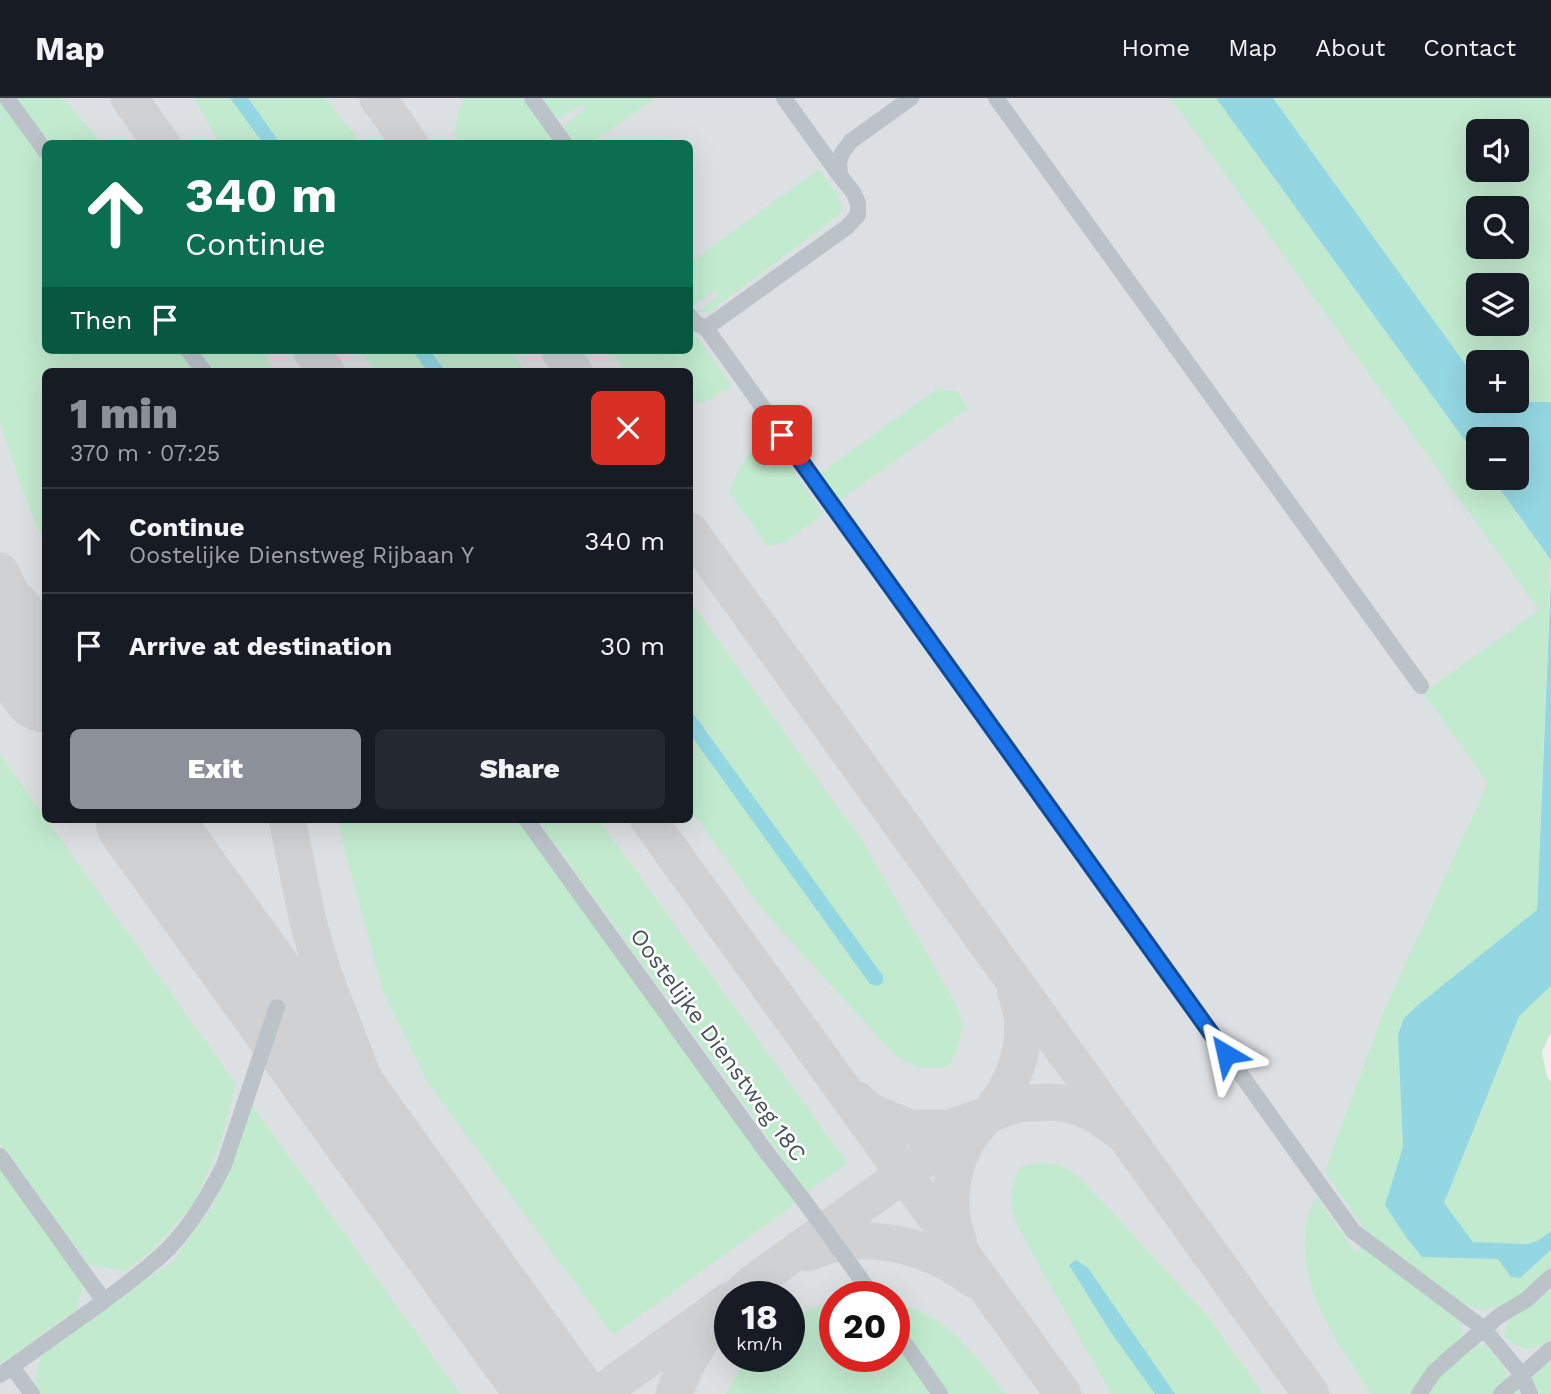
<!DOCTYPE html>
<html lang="en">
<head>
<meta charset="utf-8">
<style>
	body { margin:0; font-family:"Work Sans",sans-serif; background:#242831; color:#f1f3f6; height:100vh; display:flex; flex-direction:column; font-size:26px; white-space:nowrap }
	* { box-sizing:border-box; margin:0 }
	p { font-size:23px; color:#9ea1a6 }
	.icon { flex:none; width:38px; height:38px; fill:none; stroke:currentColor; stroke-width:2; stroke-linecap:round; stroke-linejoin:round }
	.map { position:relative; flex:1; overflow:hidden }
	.drawer { position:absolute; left:42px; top:270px; width:651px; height:455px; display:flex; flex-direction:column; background:#171b24; border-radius:10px; box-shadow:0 7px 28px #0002 }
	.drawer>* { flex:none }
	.hud { position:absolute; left:42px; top:42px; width:651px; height:214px; border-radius:10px; box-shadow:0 7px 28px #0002; background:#0b6e4f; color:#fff; overflow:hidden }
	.buttons { position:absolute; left:1466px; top:21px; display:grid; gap:14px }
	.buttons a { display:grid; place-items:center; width:63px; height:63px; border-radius:10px; background:#171b24; box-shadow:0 7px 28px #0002; font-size:35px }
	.speed { position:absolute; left:714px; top:1183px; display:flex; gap:14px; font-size:35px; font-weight:700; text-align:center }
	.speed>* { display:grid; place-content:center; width:91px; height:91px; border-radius:50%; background:#171b24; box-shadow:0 7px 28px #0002; line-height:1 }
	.speed small { font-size:18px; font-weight:400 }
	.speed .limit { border:10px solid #d22; background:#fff; color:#111 }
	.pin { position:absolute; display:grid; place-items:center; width:60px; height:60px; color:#fff; margin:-30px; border-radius:14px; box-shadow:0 4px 10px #0006 }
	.me { position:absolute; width:77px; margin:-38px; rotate:324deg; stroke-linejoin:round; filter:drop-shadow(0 0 5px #0008) }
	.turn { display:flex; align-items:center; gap:24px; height:147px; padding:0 28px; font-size:32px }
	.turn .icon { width:91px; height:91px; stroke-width:2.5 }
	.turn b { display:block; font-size:49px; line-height:60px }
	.then { display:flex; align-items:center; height:66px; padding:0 28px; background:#0003; gap:14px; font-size:26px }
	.round { display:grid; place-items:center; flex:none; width:74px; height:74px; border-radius:10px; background:#242831 }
	.summary { display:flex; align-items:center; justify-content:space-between; height:119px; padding:0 28px }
	h1 { font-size:42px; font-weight:800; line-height:52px; color:#8c9099 }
	.primary-button { display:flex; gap:14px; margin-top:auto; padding:14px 28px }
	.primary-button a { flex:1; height:80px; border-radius:10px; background:#8c9099; color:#fff; font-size:28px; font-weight:800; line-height:80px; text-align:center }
	.primary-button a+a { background:#242831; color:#f1f3f6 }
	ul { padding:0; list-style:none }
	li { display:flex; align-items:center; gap:21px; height:105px; padding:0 28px; border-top:2px solid #363941 }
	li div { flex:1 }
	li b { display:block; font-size:26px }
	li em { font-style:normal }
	header { display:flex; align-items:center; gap:42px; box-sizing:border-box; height:98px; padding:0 35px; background:#171b24; border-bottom:2px solid #363941 }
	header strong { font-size:33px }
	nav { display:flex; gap:38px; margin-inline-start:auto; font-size:24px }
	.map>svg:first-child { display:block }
</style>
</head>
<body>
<header>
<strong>Map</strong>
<nav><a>Home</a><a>Map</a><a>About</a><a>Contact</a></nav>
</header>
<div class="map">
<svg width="1551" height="1296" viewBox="0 0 1551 1296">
	<rect width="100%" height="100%" fill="#f0eeee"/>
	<path fill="#dde0e2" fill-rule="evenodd" d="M0,0h1216l263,362v18h13l59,82 -31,718 31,-28v144h-1551zM46,46h644v206h-644zM46,273h644v448h-644zM730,1199h59v59h-59zM835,1199h59v59h-59z"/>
	<path fill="#c1eace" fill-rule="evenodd" d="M0,0l45,62 1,190h136l15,21h-151l-1,174c-17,-41 -33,-81 -45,-123z
		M13,0h47l7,5 34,40h-55z
		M194,0h131l36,45h-142z
		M465,0h60l33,45h-97l-6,-7 3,-25z
		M538,0h117l-65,46 -19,-1 -10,-13 4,-3 -1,-1 21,-17 -3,-5 -23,15 -2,-2 -3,3z
		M1170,0h46l263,362v18h13l59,82 -14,350 -119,95 -14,13 -6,17 5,112 -17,57 36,53 76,2 13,18 9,1 31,-28v21c-18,16 -42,38 -69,38 -25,0 -101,-61 -118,-81 -14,-18 -26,-38 -39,-57l59,-160 104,-228 -65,-90 116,-83z
		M1273,0h278v304l-59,-1h25v-39h-38v21zM1479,33h38v39h-38zM1479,110h38v39h-38zM1479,187h38v39h-38z
		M819,71l18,26 6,12 -7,10 -127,95h-11l21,-17 -3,-5 -19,13 -7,2v-42z
		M690,229l42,59 -26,15 -16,3v-33h-65l-14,-21h79z
		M195,252h65l15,21h-65z
		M360,252h150l15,21h-150z
		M936,291l21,2 11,17 -128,92 -19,-27z
		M768,337l55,79 -34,26 -21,7 -39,-55c9,-25 18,-39 39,-57z
		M690,503l174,243 92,161 7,21 -6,25 -10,16c-27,3 -35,1 -56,-16l-127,-139 -74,-103z
		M0,657l236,329 -16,60 -26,59 -41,46 -28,22 -36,-6 -89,-122z
		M339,721h181l276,384 -183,132 -184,-251 -46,-93 -39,-144z
		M537,721h61l249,344 -40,29z
		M1551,888v46l-9,20 5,25 4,5v149l-14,10 -11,3 -53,-2 -29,-39 75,-188z
		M250,1005l210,291h-419l-6,-9 5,-31 133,-93 42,-59z
		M0,1065l85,116 -9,31 -76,54z
		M1038,1065l24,3 19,13 127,138 55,77h-152l-93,-167c-10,-26 -8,-35 2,-60z
		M1316,1098l40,58 7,-9 96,76c4,7 4,11 1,19l-49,54h-40c-33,-52 -77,-107 -64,-173 2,-8 6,-17 9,-25z
		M1551,1188v54c-18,12 -32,12 -47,-4 0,-21 31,-37 47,-50z
		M835,1204v54h59v-17l40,55h-208l22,-38h41v-36l17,-10z
		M894,1204c18,6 34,12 49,23 25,18 43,46 63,69h-59l-53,-74z
		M1478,1246l8,2c16,19 31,27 7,48h-67c11,-15 34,-45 52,-50z
		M1551,1259v37h-41z"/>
	<path fill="#93d7e2" d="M230,0h18l32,45h-17z
		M1216,0h57l206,285v18l72,1v158l-59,-82h25v-39h-38v21z
		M412,252h18l15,21h-18z
		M1551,477v411l-32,30 -75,187 29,39 53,2 11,-3 14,-10v19l-31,28 -9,-1 -13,-18 -76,-2 -16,-20 -21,-32 18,-58 -5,-112 6,-17 14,-13 119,-95z
		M690,611l193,267v6l-5,4 -8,-2 -180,-250z
		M1076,1162l12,8 87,126h-20l-45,-63 -41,-66z"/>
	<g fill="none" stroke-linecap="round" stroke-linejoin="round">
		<path stroke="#d0d1d3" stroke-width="37" d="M129,0l33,46
			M378,0l32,46
			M311,252l15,21
			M559,252l15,21
			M690,433l621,863
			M0,473l46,94
			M287,721l21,103 15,51 47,122 34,68 76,125
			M648,721l415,575
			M857,1002l12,11 41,17h41l66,-24 34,-2 16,2 14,4 17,8 18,13
			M959,1145c-13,-31 -10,-69 6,-99 8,-15 22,-28 33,-42 23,-33 33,-74 17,-112
			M807,1155c56,-25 119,-9 166,26
			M738,1199l16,-15 217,-156
			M599,1296l131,-94
			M674,1296c10,-28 23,-51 41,-74"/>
		<path stroke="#d0d1d3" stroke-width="93" d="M0,524l46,64
			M142,721l414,575"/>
		<path stroke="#bbc3c9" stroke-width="16" d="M7,0l39,54
			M532,0l33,46
			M784,0l56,78
			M996,0l425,588
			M690,218l5,7 11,5 647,903 131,98 38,46 8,19
			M706,230l141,-101 11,-12v-12l-5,-11 -13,-16 -1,-13 3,-10 9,-12 60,-43
			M188,252l16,21
			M526,721l241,334 35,45 72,99
			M0,1058l104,145c22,-17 45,-33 65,-53 23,-24 40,-53 55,-83l53,-158
			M894,1230l46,66
			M12,1269l20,27
			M0,1277l104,-74
			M1419,1296l15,-22 20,-18 45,-38 27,-16 25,-23
			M1501,1296l50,-45"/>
	</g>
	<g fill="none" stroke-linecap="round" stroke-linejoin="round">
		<defs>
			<path id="route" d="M782,337l444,619"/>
		</defs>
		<use href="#route" stroke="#114b97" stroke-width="18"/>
		<use href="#route" stroke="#1a73e8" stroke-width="12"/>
	</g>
	<g text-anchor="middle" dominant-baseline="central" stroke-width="5" stroke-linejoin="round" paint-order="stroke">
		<g font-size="23" fill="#485259" stroke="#fff">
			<text transform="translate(718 947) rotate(54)">Oostelijke Dienstweg 18C</text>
		</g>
	</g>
</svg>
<div class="buttons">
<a><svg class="icon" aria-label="sound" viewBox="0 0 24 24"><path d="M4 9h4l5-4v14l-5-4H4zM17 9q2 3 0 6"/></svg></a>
<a><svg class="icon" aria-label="search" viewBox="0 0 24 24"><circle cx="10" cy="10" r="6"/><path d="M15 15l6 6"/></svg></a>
<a><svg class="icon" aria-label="layers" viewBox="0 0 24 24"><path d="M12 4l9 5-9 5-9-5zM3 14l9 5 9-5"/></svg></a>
<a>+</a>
<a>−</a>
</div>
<div class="speed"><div>18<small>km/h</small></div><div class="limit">20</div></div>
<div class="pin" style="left:782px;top:337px;background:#d93025"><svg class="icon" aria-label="arrive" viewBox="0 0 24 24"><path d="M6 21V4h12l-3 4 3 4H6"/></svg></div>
<svg class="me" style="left:1226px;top:956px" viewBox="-20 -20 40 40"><path d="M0-17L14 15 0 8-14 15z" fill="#1a73e8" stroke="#fff" stroke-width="4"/></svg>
<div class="hud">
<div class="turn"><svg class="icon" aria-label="ahead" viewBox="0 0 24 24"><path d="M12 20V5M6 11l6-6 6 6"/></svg><div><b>340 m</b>Continue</div></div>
<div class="then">Then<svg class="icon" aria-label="arrive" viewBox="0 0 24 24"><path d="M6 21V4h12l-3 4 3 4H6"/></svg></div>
</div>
<section class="drawer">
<div class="summary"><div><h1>1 min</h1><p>370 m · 07:25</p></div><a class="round" style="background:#d93025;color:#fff"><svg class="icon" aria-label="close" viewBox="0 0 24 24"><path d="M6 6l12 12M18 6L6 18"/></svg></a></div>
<ul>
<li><svg class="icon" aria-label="ahead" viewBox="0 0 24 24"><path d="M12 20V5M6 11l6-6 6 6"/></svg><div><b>Continue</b><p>Oostelijke Dienstweg Rijbaan Y</p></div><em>340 m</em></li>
<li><svg class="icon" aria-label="arrive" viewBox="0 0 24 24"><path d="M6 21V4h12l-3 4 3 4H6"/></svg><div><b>Arrive at destination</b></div><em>30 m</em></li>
</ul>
<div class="primary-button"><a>Exit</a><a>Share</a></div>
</section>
</div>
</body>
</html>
